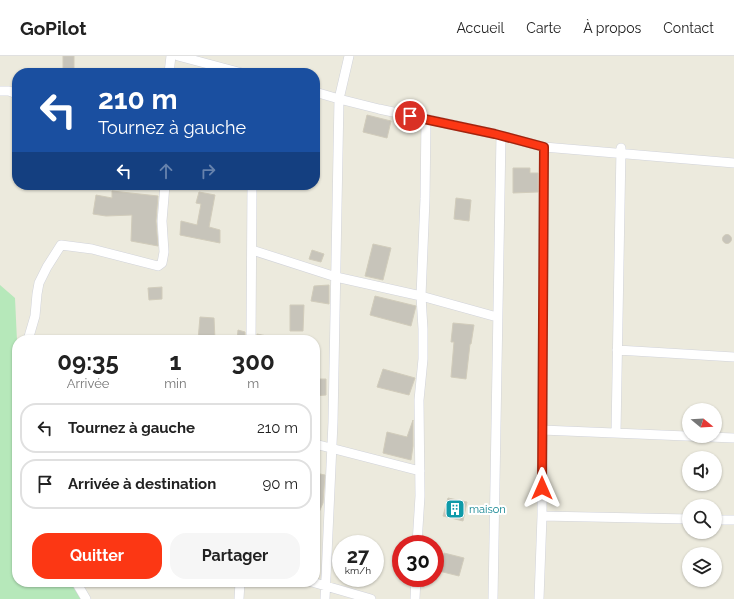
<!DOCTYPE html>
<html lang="fr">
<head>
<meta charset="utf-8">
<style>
	body { margin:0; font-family:Raleway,sans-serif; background:#f6f6f6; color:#222; height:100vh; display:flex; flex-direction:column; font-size:15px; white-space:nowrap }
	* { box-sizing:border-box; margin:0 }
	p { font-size:13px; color:#767676 }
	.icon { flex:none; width:22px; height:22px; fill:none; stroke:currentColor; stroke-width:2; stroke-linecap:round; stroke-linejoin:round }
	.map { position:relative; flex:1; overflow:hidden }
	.drawer { position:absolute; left:12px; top:279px; width:308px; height:252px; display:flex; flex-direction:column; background:#fff; border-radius:16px; box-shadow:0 1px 3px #0004 }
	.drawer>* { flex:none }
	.banner { position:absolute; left:12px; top:12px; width:308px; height:122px; border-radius:16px; box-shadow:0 1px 3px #0004; background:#1a4fa0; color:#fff; overflow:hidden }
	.needle { width:26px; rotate:108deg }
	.tools { position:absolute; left:682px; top:347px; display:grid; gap:8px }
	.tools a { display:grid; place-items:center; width:40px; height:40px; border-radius:50%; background:#fff; box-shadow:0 1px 3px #0004; font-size:20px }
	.speed { position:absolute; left:332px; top:479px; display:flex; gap:8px; font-size:20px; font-weight:700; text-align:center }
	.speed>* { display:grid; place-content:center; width:52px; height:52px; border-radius:50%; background:#fff; box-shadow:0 1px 3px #0004; line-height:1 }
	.speed small { font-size:10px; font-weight:400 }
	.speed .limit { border:6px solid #d22; background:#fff; color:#111 }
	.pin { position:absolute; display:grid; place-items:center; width:34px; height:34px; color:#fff; margin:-17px; border:2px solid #fff; border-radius:50%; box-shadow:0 1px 4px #0007 }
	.me { position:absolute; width:44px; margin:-22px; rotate:0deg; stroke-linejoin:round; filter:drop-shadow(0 0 3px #0008) }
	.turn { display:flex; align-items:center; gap:14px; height:84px; padding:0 20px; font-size:18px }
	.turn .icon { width:52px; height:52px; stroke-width:2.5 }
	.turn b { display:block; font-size:28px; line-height:34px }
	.lanes { display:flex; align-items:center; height:38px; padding:0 20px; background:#0003; justify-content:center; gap:20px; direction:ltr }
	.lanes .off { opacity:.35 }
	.eta { display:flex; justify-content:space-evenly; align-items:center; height:68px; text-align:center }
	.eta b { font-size:24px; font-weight:700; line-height:28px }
	.cta { display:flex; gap:8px; margin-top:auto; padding:8px 20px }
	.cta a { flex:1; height:46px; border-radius:16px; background:#fc3714; color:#fff; font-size:16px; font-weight:700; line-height:46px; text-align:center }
	.cta a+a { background:#f6f6f6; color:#222 }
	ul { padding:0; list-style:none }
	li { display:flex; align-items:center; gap:12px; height:50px; margin:0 8px 6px; padding:0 12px; border:2px solid #e0e0e0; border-radius:16px }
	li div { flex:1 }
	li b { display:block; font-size:15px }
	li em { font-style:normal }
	header { display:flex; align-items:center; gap:24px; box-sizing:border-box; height:56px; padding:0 20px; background:#fff; border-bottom:1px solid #e0e0e0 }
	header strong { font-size:19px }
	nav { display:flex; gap:22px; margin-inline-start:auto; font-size:14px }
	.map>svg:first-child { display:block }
</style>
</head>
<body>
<header>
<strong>GoPilot</strong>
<nav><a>Accueil</a><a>Carte</a><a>À propos</a><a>Contact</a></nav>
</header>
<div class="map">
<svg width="734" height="543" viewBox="0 0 734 543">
	<rect width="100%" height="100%" fill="#eceadd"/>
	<path fill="#b6e8ba" d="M0,229l15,13 2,43v241h53l11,17h-81z"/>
	<path fill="#c7c4ba" stroke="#d1ccbb" d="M63,0h11v17h-11z
		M367,59l24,6 -4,17 -24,-6z
		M513,112h17v5h8v19l-25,1z
		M112,135l46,5 -2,25 2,25 -27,-5 1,-26 -26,1 -13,-2 3,-19 16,3z
		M199,136l16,3 -6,32 11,3v13l-40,-8 1,-14 16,4 4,-21 -5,-1z
		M456,142l15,2 -2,21 -15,-2z
		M722.5 183a4.5 4.5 0 1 1 9 0a4.5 4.5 0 1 1-9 0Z
		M373,188l18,4 -8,32 -18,-4z
		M312,194l12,4 -3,8 -12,-3z
		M329,229v19l-18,-3 3,-15z
		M162,231v12l-13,1 -1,-12z
		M375,240l41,10 -5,20 -41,-11z
		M290,249h14l-1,26h-13z
		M200,261l14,1 1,22h-17z
		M453,267l21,2 -3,19h-1l-4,35 -15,-2 3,-35h-3z
		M238,274l7,2v8h-8z
		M257,278l10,2 -1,4h-9z
		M383,313l32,9 -6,17 -32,-8z
		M315,323h11v16l-11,1z
		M413,364v26l-2,14 -28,-7 4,-21 20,5z
		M315,417l10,2 -2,28 -8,19z
		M448,442l19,4 -4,19 -20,-5z
		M444,497l20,5 -5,18 -20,-5z"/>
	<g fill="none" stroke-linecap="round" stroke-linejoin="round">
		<defs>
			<path id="minor" d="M178,0l64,17
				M349,0l-10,43 40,10 47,10 -1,80 -4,97 2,33v30l-4,41 1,96 -3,48
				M169,17l2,-17
				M0,35h9l8,3
				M315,36l24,7 -6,323 -8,177
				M426,63l69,15 49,13 190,16
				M252,194l84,27 85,19 76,21
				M28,284l7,-24 2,-22 2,-11 8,-16 14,-22 31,4 66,17 4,-3 2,-11 -2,-31 3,-36
				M251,284l1,-155
				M617,294l117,7
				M542,374l192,8
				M616,377l5,-285
				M315,388l105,27
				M542,460l147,3
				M715,464h19
				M76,526l10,17
				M312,526l59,17
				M239,543l1,-17
				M415,543l1,-21
				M493,543l8,-464
				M539,543l3,-83 2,-369"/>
		</defs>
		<use href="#minor" stroke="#d1d3da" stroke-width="10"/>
		<use href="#minor" stroke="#fff" stroke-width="9"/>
	</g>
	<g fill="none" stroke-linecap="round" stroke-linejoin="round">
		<defs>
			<path id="route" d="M410,60l85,18 49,13 -2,341"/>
		</defs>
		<use href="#route" stroke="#a4240d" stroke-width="10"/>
		<use href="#route" stroke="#fc3714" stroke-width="7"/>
	</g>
	<defs>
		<symbol id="building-square" viewBox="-11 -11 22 22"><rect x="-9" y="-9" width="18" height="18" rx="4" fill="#0f9aa8" stroke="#fff"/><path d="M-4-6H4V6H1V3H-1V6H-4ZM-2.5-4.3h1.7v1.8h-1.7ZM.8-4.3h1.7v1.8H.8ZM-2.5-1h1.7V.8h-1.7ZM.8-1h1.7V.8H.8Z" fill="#fff"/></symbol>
	</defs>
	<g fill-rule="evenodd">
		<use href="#building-square" x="444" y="442" width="22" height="22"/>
	</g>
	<g text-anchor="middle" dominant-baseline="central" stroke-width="4" stroke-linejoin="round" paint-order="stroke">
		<g font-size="11" fill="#0d838f" stroke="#fff" text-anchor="start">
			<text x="469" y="453">maison</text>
		</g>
	</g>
</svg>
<div class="tools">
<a><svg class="needle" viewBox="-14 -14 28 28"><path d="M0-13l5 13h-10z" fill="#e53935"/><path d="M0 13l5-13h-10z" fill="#767676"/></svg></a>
<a><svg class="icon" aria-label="sound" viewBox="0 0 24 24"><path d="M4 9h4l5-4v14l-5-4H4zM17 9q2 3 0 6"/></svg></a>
<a><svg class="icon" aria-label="search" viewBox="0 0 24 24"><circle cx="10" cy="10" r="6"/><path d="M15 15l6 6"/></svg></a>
<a><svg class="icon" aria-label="layers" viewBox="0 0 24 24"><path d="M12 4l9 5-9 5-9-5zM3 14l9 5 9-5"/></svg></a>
</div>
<div class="speed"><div>27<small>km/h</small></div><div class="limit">30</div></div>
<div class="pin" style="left:410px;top:60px;background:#d93025"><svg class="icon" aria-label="arrive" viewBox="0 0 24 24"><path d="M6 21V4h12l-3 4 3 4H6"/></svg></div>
<svg class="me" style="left:542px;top:432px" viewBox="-20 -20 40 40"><path d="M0-17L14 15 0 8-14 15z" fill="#fc3714" stroke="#fff" stroke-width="4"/></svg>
<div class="banner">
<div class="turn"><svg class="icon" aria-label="left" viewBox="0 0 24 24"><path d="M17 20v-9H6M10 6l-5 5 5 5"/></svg><div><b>210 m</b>Tournez à gauche</div></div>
<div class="lanes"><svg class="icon" aria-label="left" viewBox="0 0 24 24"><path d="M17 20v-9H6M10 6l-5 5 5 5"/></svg><svg class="icon off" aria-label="ahead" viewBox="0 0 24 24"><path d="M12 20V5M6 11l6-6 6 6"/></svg><svg class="icon off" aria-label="right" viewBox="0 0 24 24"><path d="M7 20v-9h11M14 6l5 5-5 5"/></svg></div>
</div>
<section class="drawer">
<div class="eta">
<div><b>09:35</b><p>Arrivée</p></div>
<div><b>1</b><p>min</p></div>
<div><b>300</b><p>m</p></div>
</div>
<ul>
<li><svg class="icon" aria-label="left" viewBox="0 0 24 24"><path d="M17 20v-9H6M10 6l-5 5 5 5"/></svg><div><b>Tournez à gauche</b></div><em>210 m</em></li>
<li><svg class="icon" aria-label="arrive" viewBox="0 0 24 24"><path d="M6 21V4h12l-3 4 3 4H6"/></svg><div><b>Arrivée à destination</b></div><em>90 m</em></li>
</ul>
<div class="cta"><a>Quitter</a><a>Partager</a></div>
</section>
</div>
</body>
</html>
